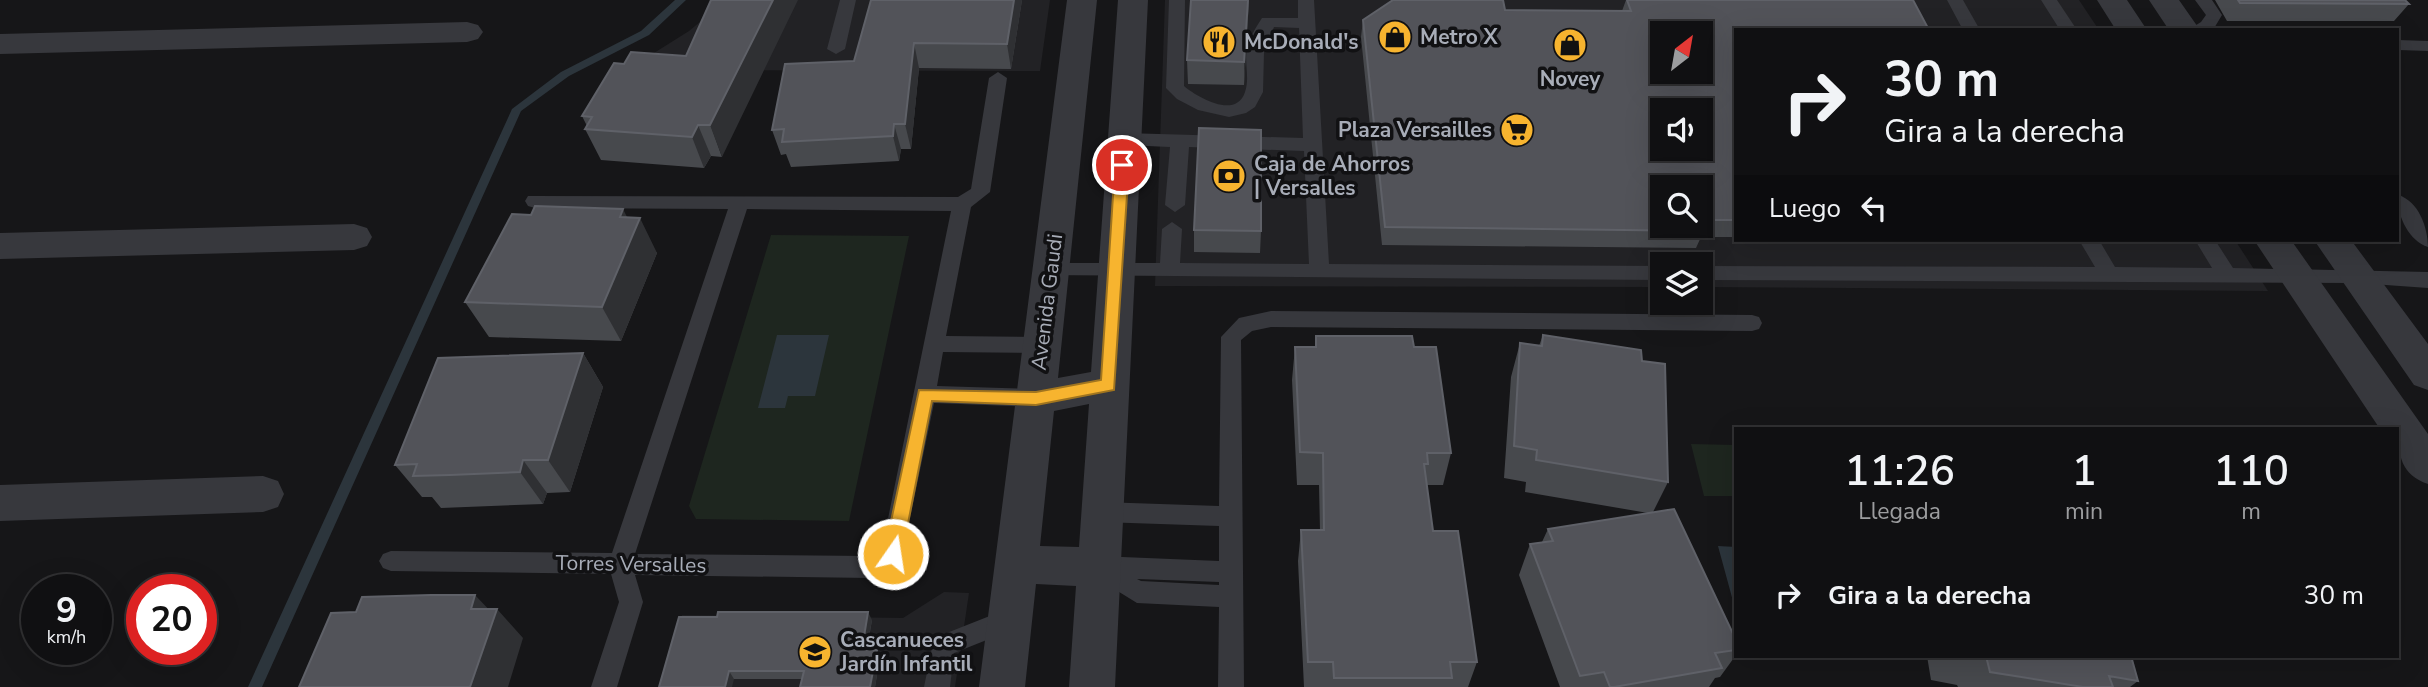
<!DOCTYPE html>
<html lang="es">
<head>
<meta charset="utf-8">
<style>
	body { margin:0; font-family:"Nunito Sans",sans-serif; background:#19191b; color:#f1f3f6; height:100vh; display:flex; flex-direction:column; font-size:26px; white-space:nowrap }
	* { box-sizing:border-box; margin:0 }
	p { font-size:23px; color:#9c9d9f }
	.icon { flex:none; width:38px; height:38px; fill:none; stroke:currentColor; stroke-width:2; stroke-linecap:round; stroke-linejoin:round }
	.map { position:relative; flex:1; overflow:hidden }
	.panel { position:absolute; left:1734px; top:427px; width:665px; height:231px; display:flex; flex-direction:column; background:#101012; border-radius:0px; box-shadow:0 7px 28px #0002,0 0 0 2px #303032 }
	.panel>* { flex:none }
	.guide { position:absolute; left:1734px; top:28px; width:665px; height:214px; border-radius:0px; box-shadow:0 7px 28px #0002,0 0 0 2px #303032; background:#101012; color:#f1f3f6; overflow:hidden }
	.needle { width:46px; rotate:31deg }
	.fabs { position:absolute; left:1650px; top:21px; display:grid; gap:14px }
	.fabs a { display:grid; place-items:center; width:63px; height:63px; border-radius:0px; background:#101012; box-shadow:0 7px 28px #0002,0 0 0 2px #303032; font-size:35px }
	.speed { position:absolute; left:21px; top:574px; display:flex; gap:14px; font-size:35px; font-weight:700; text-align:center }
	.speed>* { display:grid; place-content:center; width:91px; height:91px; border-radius:50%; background:#101012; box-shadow:0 7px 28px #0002,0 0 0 2px #303032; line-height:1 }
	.speed small { font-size:18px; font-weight:400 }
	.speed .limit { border:10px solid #d22; background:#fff; color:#111 }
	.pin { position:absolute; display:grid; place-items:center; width:60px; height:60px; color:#fff; margin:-30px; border:4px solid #fff; border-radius:50%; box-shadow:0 2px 7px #0007 }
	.me { position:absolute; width:77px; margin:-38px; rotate:13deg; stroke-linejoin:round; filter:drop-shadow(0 0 5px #0008) }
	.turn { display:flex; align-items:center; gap:24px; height:147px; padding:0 35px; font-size:32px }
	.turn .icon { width:91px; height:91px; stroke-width:2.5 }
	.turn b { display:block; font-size:49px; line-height:60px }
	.then { display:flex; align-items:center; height:66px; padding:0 35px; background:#0003; gap:14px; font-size:26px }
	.eta { display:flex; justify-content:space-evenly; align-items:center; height:119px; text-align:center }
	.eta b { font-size:42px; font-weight:600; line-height:49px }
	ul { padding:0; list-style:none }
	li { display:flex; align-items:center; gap:21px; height:98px; padding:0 35px }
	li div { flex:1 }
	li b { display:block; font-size:26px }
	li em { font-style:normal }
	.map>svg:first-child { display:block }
</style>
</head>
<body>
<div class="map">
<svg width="2428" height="687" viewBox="0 0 2428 687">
	<rect width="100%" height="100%" fill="#161618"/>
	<path fill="#222225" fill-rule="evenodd" d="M716,0h334l-10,71 -413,-1 62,-39 23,-19z
		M1165,0h914l20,30h-363v210h499l33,51 -567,-4v-23h-39v23l-507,-1zM1662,33h39v39h-39zM1662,110h39v39h-39zM1662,187h39v39h-39z
		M944,592l25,1 -14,94h-295l22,-72 221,3z"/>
	<path fill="#1e261f" d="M771,235l138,1 -60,285 -153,-2 -7,-13z
		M1691,444l45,1v51h-32z"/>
	<path fill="#2c353c" d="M777,335h52l-14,61h-27l-3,12h-27z
		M1718,546l18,1v54h-3z"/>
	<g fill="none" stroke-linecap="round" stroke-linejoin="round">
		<path fill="#2c353c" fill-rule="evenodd" d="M675,0h11l-37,35 -80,41 -48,35 -259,576h-14l264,-578 49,-37 80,-41z"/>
		<path fill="#37383d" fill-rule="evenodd" d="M840,0h16l-11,49 -9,5 -9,-5z
			M1169,0h16l-1,86c13,11 52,34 61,6 5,-14 -1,-30 2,-44 3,-11 9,-21 15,-30h36v-18h16l15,264 333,2v14l-619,-5 -3,-5 3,-5 7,-2h110l2,-34 10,-7 10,7 -2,34 129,1 -5,-113 -115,-4 -4,58 -10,7 -10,-7 5,-58 -46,-2 -9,-6 9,-6 179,5 -4,-110 -25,-1 -10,25 -1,40 -8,15 -9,6 -17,4 -31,-7 -21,-11 -11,-11z
			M1947,0h16l17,30h-17z
			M2041,0h16l20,30h-17z
			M2195,0h17l10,15 -9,15h-25l13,-8 5,-7z
			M2398,40l30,1v10l-30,-1z
			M998,72l9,6 -17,114 -19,15 -25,129 96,1 7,2 4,6 -4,6 -7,2 -99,-1 -6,34 99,3 8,3 3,6 -3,6 -8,3 -102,-4 -33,158 -30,17 -236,-3 8,27 -26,85h-26l28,-85 -8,-28 -220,-3 -8,-3 -4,-7 4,-7 8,-3 221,2 116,-344 -193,-1 -7,-2 -3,-5 3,-5 430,1 13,-8 18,-111zM747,209l204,2 -69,337 -14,8 -233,-2z
			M2398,195c21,6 30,33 30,52 -20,-6 -32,-34 -30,-52z
			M2079,240h20l16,27 97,1 -17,-28h20l18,28 195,4v16l-70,-5 -657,-3v-14l394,1z
			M1271,311l481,4 7,2 3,6 -3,6 -7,2 -481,-4 -19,4 -11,9 3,347h-26l1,-80 -82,-4 -47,-29 -4,-7 4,-7 8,-4 121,5v-35l-118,-4 -8,-3 -4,-7 4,-7 8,-3 118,4 2,-169 18,-19zM1137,579l82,3v3l-78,-4z
			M1010,608l9,3 3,8 -3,8 -65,26 -4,34h-26l10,-49z"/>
		<path fill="#37383d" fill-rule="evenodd" d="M1067,0h30l-39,378 33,-6 27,-372h30l-33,687h-46l7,-101 -40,-2 -11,103h-46zM1089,404l-10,143 -39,-1 14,-135z
			M2097,0h30l20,30h-31z
			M2149,0h30l21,30h-31z
			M467,22l11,3 5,7 -5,7 -11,3 -467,12v-20z
			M354,224l13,4 5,9 -5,9 -13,4 -354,9v-26z
			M2254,240h37l137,194v50c-27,-9 -30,-29 -30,-55h-18z
			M2314,240h37l77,104v46l-14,-5z
			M263,476l15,5 6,13 -6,13 -15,5 -263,9v-36z"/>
	</g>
	<path fill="#47494d" d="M1022,0l-11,69 -92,-1 -8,81h-10l-2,12 -108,6 -5,-13 -5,1 -9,-25 82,-69z
		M1191,0h58l-5,85 -56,-1 -1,-24z
		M1626,0h287l-177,30v207h-35l-5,11 -314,-3 -21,-208 2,-17 142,-10 117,1z
		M2215,0h190l4,4 -15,17h-167z
		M686,56l36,101 -11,-1 -7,12 -103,-8 -16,-31 2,-3 -5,-10 42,-52z
		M627,218l30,35 -36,88 -132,-4 -24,-35z
		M1194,230l67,1 -1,22 -66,-1z
		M1543,335l99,26 26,121 -15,30 83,128v15l-16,22 -5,1 -6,9h-149l-41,-112 11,-31 12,-2 6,-13 100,-16 -123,-21 1,-10 -22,-4 7,-101 9,-34 19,3z
		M1316,336l98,11 37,106 -8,32h-16l6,46 44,131 -9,25h-164l-6,-126 3,-31h19l-1,-45h-22l-5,-105 3,-33h20z
		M583,353l20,34 -33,105 -23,1 -4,11 -102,4 -9,-11h-10l-27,-32z
		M872,620l-5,29 13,8 -5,30h-75l2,-8h-68l-75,8z
		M1927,656h204l7,25 -8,6h-172l-1,-2 -26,-5z"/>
	<path fill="#2f3033" d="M773,0h25l-76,157 -12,-32z
		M1014,0h8l-11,69 -4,-25z
		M1248,0h1l-5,85v-23z
		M914,43l5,25 -8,81 -6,-25z
		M894,124l7,25 -2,12 -6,-25z
		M698,125l13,31 -7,12 -12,-31z
		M623,209l11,22 6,-13 17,35 -36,88 -19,-34 18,-90z
		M583,353l20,34 -33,105 -22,-32z
		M523,460l24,33 -4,11 -23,-32z
		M475,595l20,21 2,-7 26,29 -15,49h-38l1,-78z
		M868,612l4,8 -7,37 -3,-8z
		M877,650l3,7 -5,30h-5z
		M729,671l5,8 -2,8h-7z"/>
	<path fill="#525359" stroke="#5f6168" stroke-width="2" fill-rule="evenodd" d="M711,0h62l-63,125h-12l-6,12 -107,-8 7,-12 -10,-1 32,-53 10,1 7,-12 55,4z
		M871,0h143l-7,44 -93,-1 -9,81h-11l-1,12 -111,6 2,-13 -12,1 13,-66 69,-3z
		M1191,0h57l-4,62 -57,-2z
		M1393,0h110l2,10 126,1 -4,-11h286l16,30h-193v190h-35v-33h-39v39h39v-4l2,9 -318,-4 -22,-207zM1662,33h39v39h-39zM1662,110h39v39h-39z
		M2238,0h167l4,4 -169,-1z
		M1199,128l62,2v101l-67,-1z
		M535,206l88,3 -3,8 20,1 -38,89 -137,-5 47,-88 19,1z
		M1543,335l98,15 1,11 23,3 3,118 -132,-22 1,-10 -23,-4 6,-103 22,3z
		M1316,336h96l2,11h22l15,106h-24l1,11h-4l9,67h25l19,131h-27l2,16h-118l-1,-16h-25l-7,-132h23l-1,-77 -23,-1 -5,-105h21z
		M583,353l-35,107h-25l-3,12 -70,3 -37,1 4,-12 -22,1 43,-107z
		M1674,509l62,131v10l-21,3 7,15 -108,19h-4l-6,-15 -24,4 -50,-132 23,-3 -5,-12z
		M431,595h44l-4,14h26l-27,78h-171l32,-74 25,-1 6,-15z
		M718,612h150l-6,37 15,1 -7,37h-70l4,-16h-75l-4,16h-66l20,-70h38z
		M1986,656h145l7,25 -29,-5 4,11h-30l-93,-15z"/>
	<path fill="#f7b42f" stroke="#a1751f" stroke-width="2" d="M1122,160l7,5 -15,225 -78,15 -104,-4 -30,153 -3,6h-13l-2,-6 35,-164 117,2 65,-12 14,-215z"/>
	<defs>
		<symbol id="shop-disc" viewBox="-11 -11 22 22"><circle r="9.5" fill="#f7b42f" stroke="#111113"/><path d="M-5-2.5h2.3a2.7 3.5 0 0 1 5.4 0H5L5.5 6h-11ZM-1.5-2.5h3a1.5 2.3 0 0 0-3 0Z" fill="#111"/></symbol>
		<symbol id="restaurant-disc" viewBox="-11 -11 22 22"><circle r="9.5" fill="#f7b42f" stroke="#111113"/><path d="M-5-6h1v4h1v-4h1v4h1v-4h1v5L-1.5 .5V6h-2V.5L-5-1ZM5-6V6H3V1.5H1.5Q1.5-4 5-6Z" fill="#111"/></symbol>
		<symbol id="supermarket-disc" viewBox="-11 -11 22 22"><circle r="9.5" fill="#f7b42f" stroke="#111113"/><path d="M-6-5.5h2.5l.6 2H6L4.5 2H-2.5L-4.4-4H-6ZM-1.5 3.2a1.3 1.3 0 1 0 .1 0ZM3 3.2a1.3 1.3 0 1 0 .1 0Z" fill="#111"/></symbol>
		<symbol id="bank-disc" viewBox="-11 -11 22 22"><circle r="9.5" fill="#f7b42f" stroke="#111113"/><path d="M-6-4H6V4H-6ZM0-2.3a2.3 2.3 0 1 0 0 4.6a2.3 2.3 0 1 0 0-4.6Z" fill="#111"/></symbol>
		<symbol id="school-disc" viewBox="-11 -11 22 22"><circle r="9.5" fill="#f7b42f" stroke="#111113"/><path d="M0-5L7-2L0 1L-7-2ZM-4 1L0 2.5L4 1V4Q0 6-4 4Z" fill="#111"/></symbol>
	</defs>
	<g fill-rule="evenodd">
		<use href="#shop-disc" x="1376" y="18" width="38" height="38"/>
		<use href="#restaurant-disc" x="1200" y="23" width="38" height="38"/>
		<use href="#shop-disc" x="1551" y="26" width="38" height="38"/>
		<use href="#supermarket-disc" x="1498" y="111" width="38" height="38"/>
		<use href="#bank-disc" x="1210" y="157" width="38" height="38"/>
		<use href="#school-disc" x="796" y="633" width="38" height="38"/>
	</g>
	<g text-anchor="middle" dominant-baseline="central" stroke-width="7" stroke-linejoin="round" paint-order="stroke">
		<g font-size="21" font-weight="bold" fill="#a8adb8" stroke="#111113" text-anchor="start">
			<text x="1420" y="37">Metro X</text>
			<text x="1244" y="42">McDonald's</text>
			<text x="1570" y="79" text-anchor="middle">Novey</text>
			<text x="1492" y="130" text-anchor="end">Plaza Versailles</text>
			<text x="1254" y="164">Caja de Ahorros<tspan x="1254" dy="24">| Versalles</tspan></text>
			<text x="840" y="640">Cascanueces<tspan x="840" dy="24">Jardín Infantil</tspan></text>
		</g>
		<g font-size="21" fill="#a8adb8" stroke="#111113">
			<text transform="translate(1047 302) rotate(-83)">Avenida Gaudi</text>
			<text transform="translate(631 564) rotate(1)">Torres Versalles</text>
		</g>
	</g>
</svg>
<div class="fabs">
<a><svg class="needle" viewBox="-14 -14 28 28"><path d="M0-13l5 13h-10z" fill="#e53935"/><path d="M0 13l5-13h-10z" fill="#9c9d9f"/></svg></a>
<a><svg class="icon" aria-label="sound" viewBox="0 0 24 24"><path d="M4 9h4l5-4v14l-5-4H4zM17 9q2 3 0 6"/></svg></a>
<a><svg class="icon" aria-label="search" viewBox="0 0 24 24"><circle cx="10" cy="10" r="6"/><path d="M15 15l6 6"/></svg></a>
<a><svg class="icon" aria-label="layers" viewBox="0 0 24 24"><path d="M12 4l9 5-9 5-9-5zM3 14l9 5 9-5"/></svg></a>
</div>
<div class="speed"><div>9<small>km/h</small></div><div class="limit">20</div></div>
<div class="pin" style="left:1122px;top:165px;background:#d93025"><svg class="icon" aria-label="arrive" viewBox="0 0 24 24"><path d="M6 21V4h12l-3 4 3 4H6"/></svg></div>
<svg class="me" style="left:893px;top:554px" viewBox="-20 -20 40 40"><circle r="17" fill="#f7b42f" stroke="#fff" stroke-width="3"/><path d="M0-11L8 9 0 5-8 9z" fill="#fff"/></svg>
<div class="guide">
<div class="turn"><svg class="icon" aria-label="right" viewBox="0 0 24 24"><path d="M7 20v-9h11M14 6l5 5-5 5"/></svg><div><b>30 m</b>Gira a la derecha</div></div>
<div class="then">Luego<svg class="icon" aria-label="left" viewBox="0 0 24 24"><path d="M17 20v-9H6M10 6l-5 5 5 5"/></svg></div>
</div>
<section class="panel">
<div class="eta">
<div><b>11:26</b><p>Llegada</p></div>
<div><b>1</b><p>min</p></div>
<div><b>110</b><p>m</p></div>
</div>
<ul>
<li><svg class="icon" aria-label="right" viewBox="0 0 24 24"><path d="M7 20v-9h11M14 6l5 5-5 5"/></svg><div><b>Gira a la derecha</b></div><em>30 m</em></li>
</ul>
</section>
</div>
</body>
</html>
